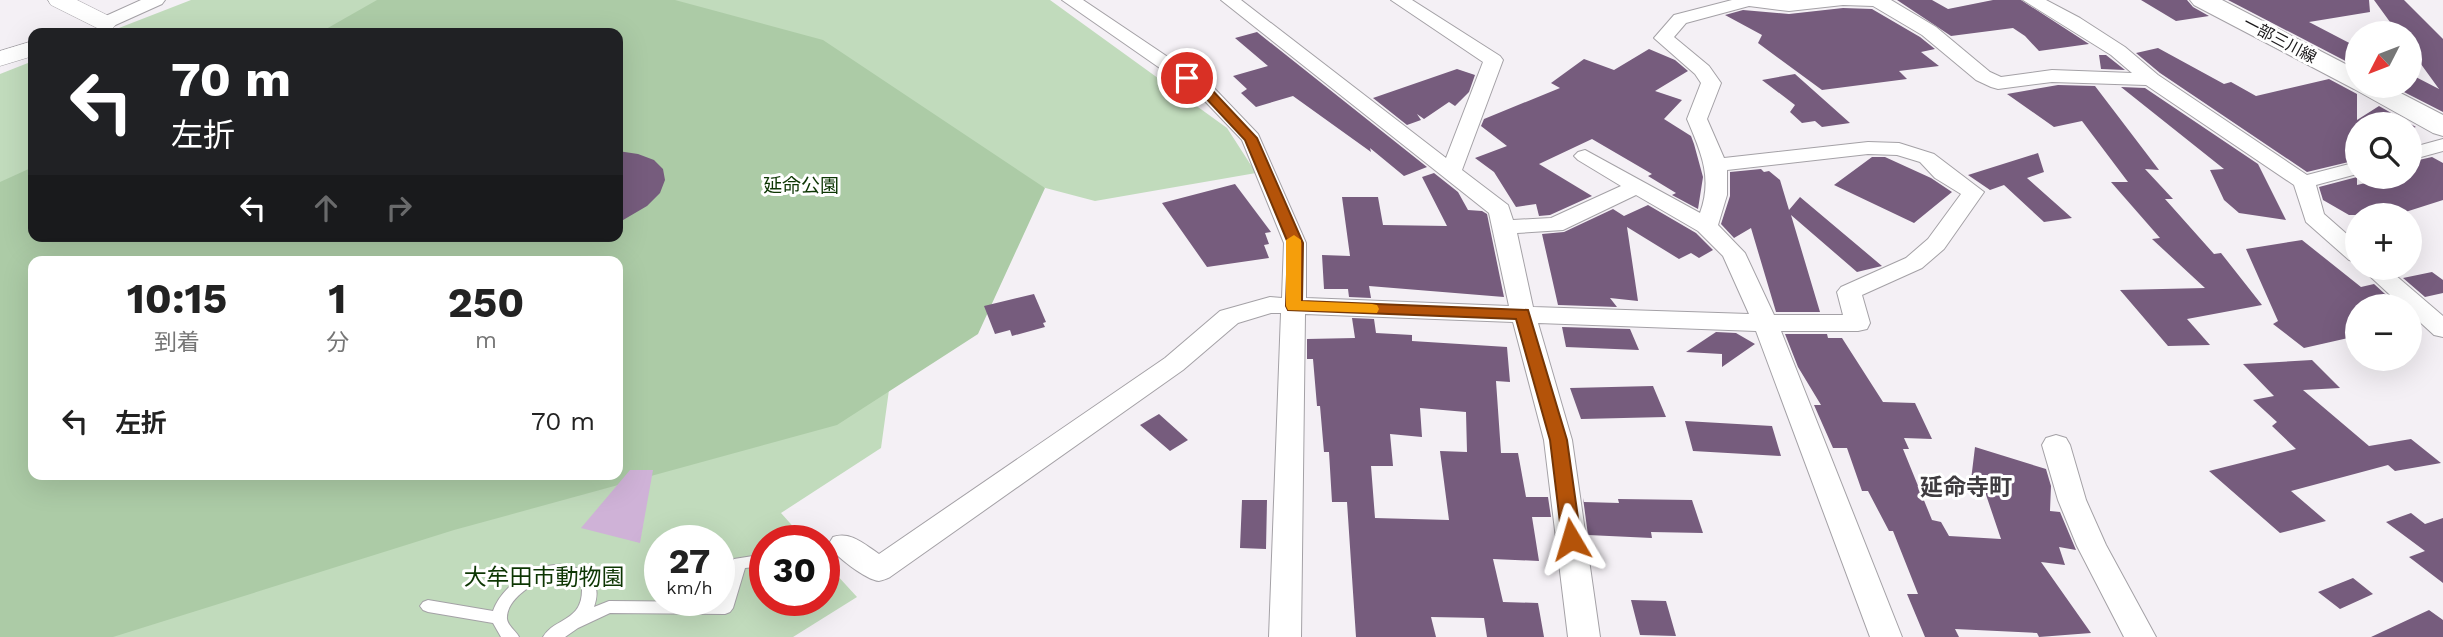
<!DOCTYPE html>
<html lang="ja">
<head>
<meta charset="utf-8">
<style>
	body { margin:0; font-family:"Work Sans","Noto Sans JP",sans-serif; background:#f2f2f2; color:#222; height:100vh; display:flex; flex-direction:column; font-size:26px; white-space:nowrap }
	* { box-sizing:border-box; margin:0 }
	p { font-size:23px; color:#767676 }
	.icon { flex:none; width:38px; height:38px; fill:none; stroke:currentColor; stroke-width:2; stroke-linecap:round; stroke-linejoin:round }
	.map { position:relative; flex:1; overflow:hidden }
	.side { position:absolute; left:28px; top:256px; width:595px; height:224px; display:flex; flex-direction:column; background:#fff; border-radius:14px; box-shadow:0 7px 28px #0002 }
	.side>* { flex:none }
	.top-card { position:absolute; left:28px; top:28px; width:595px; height:214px; border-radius:14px; box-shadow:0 7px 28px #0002; background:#202124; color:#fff; overflow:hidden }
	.needle { width:46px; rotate:228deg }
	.fabs { position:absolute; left:2345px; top:21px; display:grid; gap:14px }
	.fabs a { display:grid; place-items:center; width:77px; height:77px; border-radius:50%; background:#fff; box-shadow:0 7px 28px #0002; font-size:35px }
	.speed { position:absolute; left:644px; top:525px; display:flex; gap:14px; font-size:35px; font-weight:700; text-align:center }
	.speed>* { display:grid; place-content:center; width:91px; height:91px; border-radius:50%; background:#fff; box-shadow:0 7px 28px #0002; line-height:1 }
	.speed small { font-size:18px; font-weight:400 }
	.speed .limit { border:10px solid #d22; background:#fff; color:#111 }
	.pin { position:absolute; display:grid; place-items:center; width:60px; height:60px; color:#fff; margin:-30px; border:4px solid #fff; border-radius:50%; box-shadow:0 2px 7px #0007 }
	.me { position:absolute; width:77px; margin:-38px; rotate:353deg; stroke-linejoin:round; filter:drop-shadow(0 0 5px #0008) }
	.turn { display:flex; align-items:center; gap:24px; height:147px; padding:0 28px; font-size:32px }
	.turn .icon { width:91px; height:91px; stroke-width:2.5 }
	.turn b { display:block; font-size:49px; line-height:60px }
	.lanes { display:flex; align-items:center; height:66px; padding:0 28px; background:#0003; justify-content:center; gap:35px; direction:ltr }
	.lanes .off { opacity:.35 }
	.eta { display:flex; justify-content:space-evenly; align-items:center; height:119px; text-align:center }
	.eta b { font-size:42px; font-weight:700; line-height:49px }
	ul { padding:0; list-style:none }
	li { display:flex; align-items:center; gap:21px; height:91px; padding:0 28px }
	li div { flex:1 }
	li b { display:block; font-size:26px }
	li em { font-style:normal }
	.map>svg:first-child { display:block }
</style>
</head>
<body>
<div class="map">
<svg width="2443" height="637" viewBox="0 0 2443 637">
	<rect width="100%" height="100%" fill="#f4f0f5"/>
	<path fill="#c1dbbc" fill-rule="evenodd" d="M191,0h859l177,128 29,45 -161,28 -110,-29 -92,189 -12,87 -100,65 25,28h-41v59h59v-39l33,36 -64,40h-793v-563l33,-13v175h585v-203h-512zM33,261h585v213h-585zM660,541h59v59h-59z"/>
	<path fill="#accba6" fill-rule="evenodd" d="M377,0h298l148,40 222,148 -67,146 -141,91 -383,105 -341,107h-113v-455l33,-15v69h585v-203h-299zM33,261h585v213h-585z"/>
	<path fill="#cfb2d7" d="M630,470h23l-13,73 -59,-15z"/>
	<path fill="#765c7d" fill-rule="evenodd" d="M1897,0h35l16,9 45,-9h28l68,44 -50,7 -14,-15 -12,-8 -62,8z
		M2141,0h46l6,7 16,9 -33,5z
		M2228,0h141l1,12 -61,10 48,25v20z
		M2374,0h30l39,39v73l-41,-21 8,-5v-12l29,15 -29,-40v-16h-12z
		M1843,8l29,1 48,28 15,12 -14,3 18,14 -40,5 8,8 -85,11 -64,-47 4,-8 -37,-20 18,-5 46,4z
		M1257,32l170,135 -23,9 -34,-28 1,4 -78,-56 -37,11 -15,-14 6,-4 -14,-13 35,-10 -33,-28z
		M2158,48l66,36 7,-2 25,14 73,-17 28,15v26l22,-14 37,21 -6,2v-5h-53v36l-50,12 -147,-99 -24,-20z
		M1649,49l26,11 13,11 -33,20 27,9 -18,19 27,17 3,8 9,33 -5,32 -26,-14 4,-2 -28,-17 4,-2 -60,-35 -53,25 53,32 -42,19 -11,1 -3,-12 -20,3 -22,-35 -19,-14 32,-12 -26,-20 3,-7 76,-31 -9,-5 33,-24 30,11z
		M2099,55h7l19,15 -24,-1z
		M1457,69l18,6 -6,17 -14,14 -6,-4 -25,17 -7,-5 4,6 -14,5 -34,-27z
		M1795,74l55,49 -28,4 -7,-6 -13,2 -12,-11 5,-7 -33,-25z
		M2058,85l37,1 64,84 -14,-1 28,30h-8l49,55 7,-1 41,52 -75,14 23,26 -42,1 -48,-56 85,-2 -53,-49 8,-1 -49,-56h17l-46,-61 -28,6 -47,-33z
		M2121,87l24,1 113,76 28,56 -47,-7 -15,-13 -14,-30 14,-1z
		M618,151l20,3 16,6 9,9 2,11 -5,13 -13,13 -29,17z
		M2038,153l6,19 -17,6 45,40 -28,4 -40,-37 -14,5 -22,-15z
		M1872,157h13l46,21 21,14 -38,31 -80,-38z
		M2432,157l11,6v37l-47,15h-47l-26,-15 -4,-13 38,-10v8l33,-8h20v-15z
		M1761,169l3,3 5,-1 11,9 9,30 11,-13 82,69 -25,6 -66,-57 29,97h-44l-25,-84 -17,10 -13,-14 9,-28v-24z
		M1434,173l24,19 10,18 14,1 5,3 17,83 -135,-11 2,12 -22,-1 -1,-8h-24l-2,-34 28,1 -8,-59h36l5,28 64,1 -25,-49z
		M1235,184l36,48 -6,1 4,11 -5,1 5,13 -62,9 -45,-64z
		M1648,205l48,28 17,17 -14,8 -8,-5 -12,6 -52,-32 11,74 -28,-3 7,9 -59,-2 -16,-71 22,-2 49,-23 11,7z
		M2302,240l59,47 13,-3 21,19 -10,3h-28v30l-53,12 -31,-24 5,-3 -32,-72z
		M2432,272l11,8v13l-18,4 -22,-19z
		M1034,294l12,28 -3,1 2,4 -33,9 -2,-6 -15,4 -11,-28z
		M1352,318l22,1 2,14 36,2v6l95,6 3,35 -14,-1 5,72h17l8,44h22l3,20h-19l7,44 -46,-2 10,43 35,1 6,34h-57l-3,-19 -53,-1 5,20h-80l-9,-135h-15l-3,-50h-5l-4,-46h-3l-4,-47h-6v-20l48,-1zM1420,408l46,4 1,40 -27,-1 9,69 -74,-2 -4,-52h22l-3,-32 32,3z
		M1562,327l68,2 9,21 -73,-3z
		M1716,332l20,1 19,11 -33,23v-13l-36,-2z
		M1785,334h42l1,4h14l41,64 32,1 17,36 -28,-1 5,11h-6l29,71 9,2 8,14 52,3 -19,-56 -11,-3 4,-33 71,22 5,17 -1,25 10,1 16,38 -17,-3 6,18 -24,-3 50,71 -52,4 -2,-4 -82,-4 4,8h-34l-18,-43h11l-25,-63h-4l-21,-40h-6l-15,-43h-14l-19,-43h7l-23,-38z
		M2312,360l28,28 -37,2 66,56 42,-7 30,24 -46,8 -7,-6 -97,26 35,30 -46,12 -71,-62 87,-22 -24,-23 5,-4 -24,-22 21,-4 -31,-32z
		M1653,386l13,31 -85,2 -11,-31z
		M1159,414l29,26 -18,11 -30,-26z
		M1685,421l87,5 9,30 -88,-5z
		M1583,498l1,4 35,1 -1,-4 74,1 11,33 -52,-1 1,6 -64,-3z
		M1242,500h25l-1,49 -26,-1z
		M2411,513l14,11 18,-6v65l-34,-26 16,-6 -39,-29z
		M2353,578l20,16 -33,15 -22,-17z
		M1631,600l35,1 10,35 -36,-1z
		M2429,610l14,10v17h-72z"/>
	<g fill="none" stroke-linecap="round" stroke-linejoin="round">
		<defs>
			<path id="service" d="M765,554v12l-20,2 -12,40 -3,4 -5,2 -115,-1 -32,15 -13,9h-22c12,-20 40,-15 39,-49 -4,-3 -9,-8 -13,-10 -20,-8 -64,18 -62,41 1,7 9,12 12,18h-18l-8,-14 -65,-11 -5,-2 -3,-4 3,-4 5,-2 65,11c11,-32 63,-62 93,-37 11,10 13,18 8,33l15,-6 110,1 15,-43z"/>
			<path id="minor" d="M141,0h24l-3,4 -51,23 -6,1 -9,-5 3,-4z
				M1062,0h21l131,88 44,46 48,109v55l203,8 -20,-93 -268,-213h20l205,158 37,-96 -92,-62h21l88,56 3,4 -41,110 46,35 5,15 38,-2 70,-32 -43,-26 -4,-4 4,-4 7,-2 115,63c13,-35 1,-61 -13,-94l14,-36 -6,-9 -41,-36 20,-23 58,-15h159l45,27 54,45 11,5 51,-7 80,3 -21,-18 -88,-55h23l34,18 45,29 33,28 149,100 50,-13v12l-41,11 8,29 33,29v19l-8,-2 -43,-38 -12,-37 -148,-100 -94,-3 -54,7 -7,-2 -15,-7 -54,-45 -49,-29 -30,-1 -54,6 -40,-5 -63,17 -12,14 35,29 12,17 -14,36 17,39 144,-16 31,1 35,11 50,38 -40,57 -22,19 -60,27 8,28 -3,6 -9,2h-77l121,306h-32l-114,-306 -218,-8 34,117 28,197h-32l-24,-197 -31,-118 -208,-8 -4,323h-32l12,-324h-10l-33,10 -55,47 -293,207c-1,1 -10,4 -11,4 -13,-1 -45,-26 -51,-36l5,-8c18,-6 31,7 46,17l286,-196 55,-47 50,-14 12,1 2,-55 -42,-103 -42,-44zM1868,154l29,1 23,7 15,16 26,16 -33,45 -22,19 -65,29 -4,5 6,23h-69l-29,-62 -27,-28 9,-30v-25zM1636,195l62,36 25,25 26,58 -216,-7 -16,-74 46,-3z
				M2443,139v12l-33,9v-12z
				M2361,268h26l56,48v21l-9,-2 -24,-22v-7h-8z
				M2056,435l10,3 4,7 16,55 20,45 50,92h-32l-47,-91 -19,-46 -16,-55 4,-7z"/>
			<path id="tertiary" d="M48,0h29l36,18 4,5 -4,5h-16l-46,-23z
				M33,41v15l-33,10v-15z"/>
			<path id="secondary" d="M2190,0h32l135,70v16h30l56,29v21l-10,-3 -79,-44 -160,-84z"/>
		</defs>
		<use href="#service" stroke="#a4a1a6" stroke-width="2"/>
		<use href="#minor" stroke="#a4a1a6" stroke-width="2"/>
		<use href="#tertiary" stroke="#a4a1a6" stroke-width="1"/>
		<use href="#secondary" stroke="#a4a1a6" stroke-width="2"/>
		<use href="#service" fill="#fff" fill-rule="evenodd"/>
		<use href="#minor" fill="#fff" fill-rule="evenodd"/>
		<use href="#tertiary" fill="#fff" fill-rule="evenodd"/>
		<use href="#secondary" fill="#fff" fill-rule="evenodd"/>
	</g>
	<path fill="#b45309" stroke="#753606" stroke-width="2" d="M1187,75l25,15 45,48 46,105 -1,58 226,9 39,130 14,99 -3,5 -7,2 -6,-2 -3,-5 -12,-99 -34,-121 -228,-9 -2,-4 2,-63 -43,-103 -42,-45 -21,-14v-5z"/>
	<path fill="#f59e0b" d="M1294,235l7,5v61l71,3 5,1 2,4 -2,4 -89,-3 -2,-4v-66z"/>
	<g text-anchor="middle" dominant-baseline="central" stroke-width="6" stroke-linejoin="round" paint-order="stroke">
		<g font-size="16" fill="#181618" stroke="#fff">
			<text transform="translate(2280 40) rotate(28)">一部三川線</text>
		</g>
		<g font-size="19" fill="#0d3603" stroke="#fff">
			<text x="801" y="185">延命公園</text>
		</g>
		<g font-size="23" font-weight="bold" fill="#3f3c40" stroke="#fff">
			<text x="1966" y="487">延命寺町</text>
		</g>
		<g font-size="23" fill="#0d3603" stroke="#fff">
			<text x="544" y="577">大牟田市動物園</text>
		</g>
	</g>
</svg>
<div class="fabs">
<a><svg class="needle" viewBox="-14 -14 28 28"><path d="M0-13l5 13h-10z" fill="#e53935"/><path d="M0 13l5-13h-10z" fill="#767676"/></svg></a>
<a><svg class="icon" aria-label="search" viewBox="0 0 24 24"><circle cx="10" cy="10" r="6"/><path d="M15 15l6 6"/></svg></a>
<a>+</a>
<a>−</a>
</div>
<div class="speed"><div>27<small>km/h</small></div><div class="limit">30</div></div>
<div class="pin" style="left:1187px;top:78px;background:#d93025"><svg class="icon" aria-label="arrive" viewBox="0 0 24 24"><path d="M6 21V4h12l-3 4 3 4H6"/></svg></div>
<svg class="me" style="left:1571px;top:539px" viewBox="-20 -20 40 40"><path d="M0-17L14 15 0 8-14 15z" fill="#b45309" stroke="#fff" stroke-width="4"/></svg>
<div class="top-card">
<div class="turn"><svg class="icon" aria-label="left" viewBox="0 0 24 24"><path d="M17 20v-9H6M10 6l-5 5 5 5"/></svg><div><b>70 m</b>左折</div></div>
<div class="lanes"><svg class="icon" aria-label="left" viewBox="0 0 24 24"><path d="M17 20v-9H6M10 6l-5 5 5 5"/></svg><svg class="icon off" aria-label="ahead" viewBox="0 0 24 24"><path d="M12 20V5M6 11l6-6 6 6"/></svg><svg class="icon off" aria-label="right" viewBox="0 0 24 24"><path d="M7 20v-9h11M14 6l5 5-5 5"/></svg></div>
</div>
<section class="side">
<div class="eta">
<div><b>10:15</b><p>到着</p></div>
<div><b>1</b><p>分</p></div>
<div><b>250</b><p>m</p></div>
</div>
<ul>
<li><svg class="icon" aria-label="left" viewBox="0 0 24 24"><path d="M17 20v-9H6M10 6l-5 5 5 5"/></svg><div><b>左折</b></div><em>70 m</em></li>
</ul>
</section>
</div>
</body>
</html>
